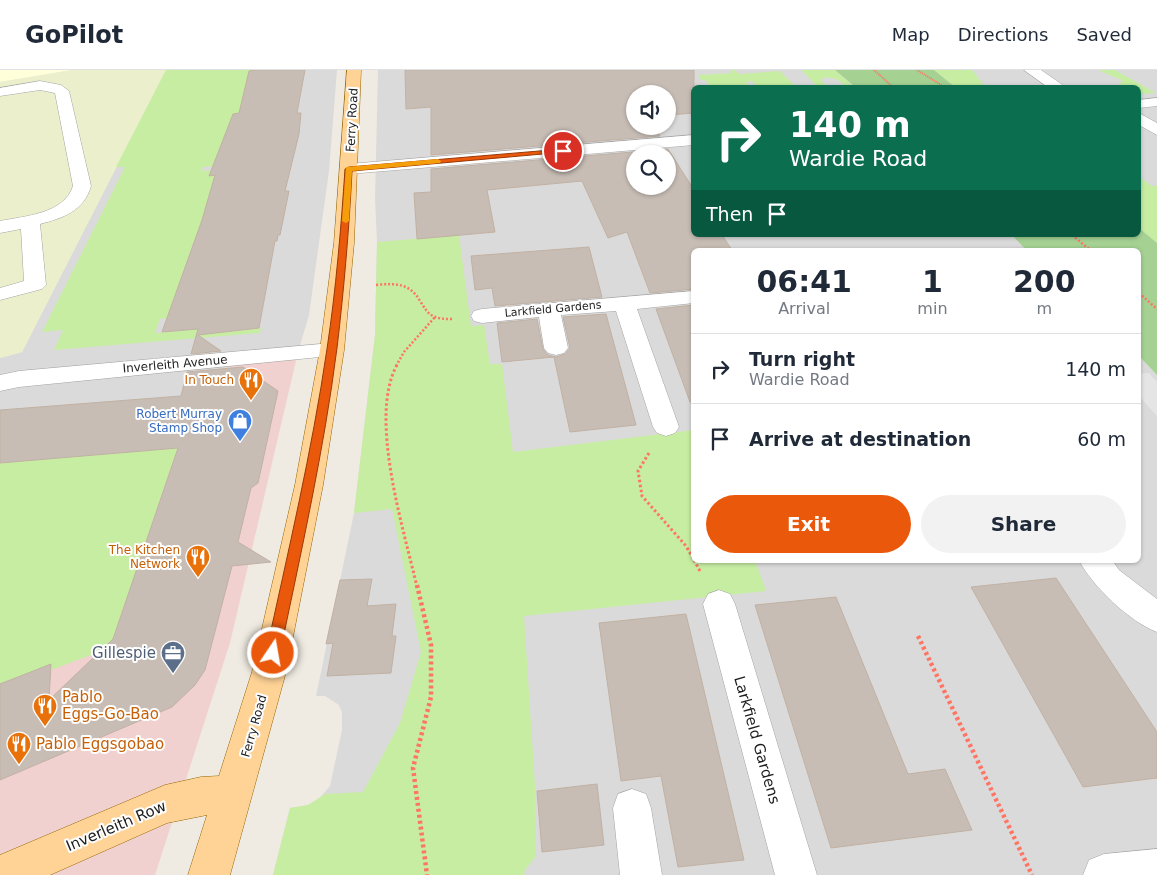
<!DOCTYPE html>
<html lang="en">
<head>
<meta charset="utf-8">
<style>
	body { margin:0; font-family:"DejaVu Sans",sans-serif; background:#f2f2f3; color:#1f2937; height:100vh; display:flex; flex-direction:column; font-size:19px; white-space:nowrap }
	* { box-sizing:border-box; margin:0 }
	p { font-size:16px; color:#747a83 }
	.icon { flex:none; width:28px; height:28px; fill:none; stroke:currentColor; stroke-width:2; stroke-linecap:round; stroke-linejoin:round }
	.map { position:relative; flex:1; overflow:hidden }
	.drawer { position:absolute; left:691px; top:178px; width:450px; height:315px; display:flex; flex-direction:column; background:#fff; border-radius:8px; box-shadow:0 1px 4px #0004 }
	.drawer>* { flex:none }
	.banner { position:absolute; left:691px; top:15px; width:450px; height:152px; border-radius:8px; box-shadow:0 1px 4px #0004; background:#0b6e4f; color:#fff; overflow:hidden }
	.buttons { position:absolute; left:626px; top:15px; display:grid; gap:10px }
	.buttons a { display:grid; place-items:center; width:50px; height:50px; border-radius:50%; background:#fff; box-shadow:0 1px 4px #0004; font-size:25px }
	.pin { position:absolute; display:grid; place-items:center; width:42px; height:42px; color:#fff; margin:-21px; border:2px solid #fff; border-radius:50%; box-shadow:0 1px 5px #0007 }
	.me { position:absolute; width:55px; margin:-28px; rotate:12deg; stroke-linejoin:round; filter:drop-shadow(0 0 4px #0008) }
	.turn { display:flex; align-items:center; gap:18px; height:105px; padding:0 15px; font-size:22px }
	.turn .icon { width:65px; height:65px; stroke-width:2.5 }
	.turn b { display:block; font-size:35px; line-height:42px }
	.then { display:flex; align-items:center; height:48px; padding:0 15px; background:#0003; gap:10px; font-size:19px }
	.eta { display:flex; justify-content:space-evenly; align-items:center; height:85px; text-align:center }
	.eta b { font-size:30px; font-weight:600; line-height:35px }
	.button { display:flex; gap:10px; margin-top:auto; padding:10px 15px }
	.button a { flex:1; height:58px; border-radius:30px; background:#ea580c; color:#fff; font-size:20px; font-weight:600; line-height:58px; text-align:center }
	.button a+a { background:#f2f2f3; color:#1f2937 }
	ul { padding:0; list-style:none }
	li { display:flex; align-items:center; gap:15px; height:70px; padding:0 15px; border-top:1px solid #e0e1e3 }
	li div { flex:1 }
	li b { display:block; font-size:19px }
	li em { font-style:normal }
	header { display:flex; align-items:center; gap:30px; box-sizing:border-box; height:70px; padding:0 25px; background:#fff; border-bottom:1px solid #e0e1e3 }
	header strong { font-size:24px }
	nav { display:flex; gap:28px; margin-inline-start:auto; font-size:18px }
	.map>svg:first-child { display:block }
</style>
</head>
<body>
<header>
<strong>GoPilot</strong>
<nav><a>Map</a><a>Directions</a><a>Saved</a></nav>
</header>
<div class="map">
<svg width="1157" height="805" viewBox="0 0 1157 805">
	<rect width="100%" height="100%" fill="#efebe2"/>
	<path fill="#dbdada" fill-rule="evenodd" d="M166,0h171l-8,101 -20,144 -11,37 -66,7 -12,34 -220,198v-233l22,-6z
		M378,0h457l20,17 -161,1v147h318l14,15h-332v310h445v-204l18,19v500h-884l17,-67 18,-3 9,-4 13,-15 12,-56v-18l-3,-7 -14,-9h-9l38,-183 21,-178 2,-93 -2,-43zM635,24h33v32h-33zM635,84h33v32h-33z
		M934,0h223v173l-18,-15v-140l-183,-1z"/>
	<path fill="#f1d1cf" d="M298,282l-68,291 -75,232h-155v-284l119,-114 54,-5 47,-79 12,-34z"/>
	<path fill="#ffffda" d="M0,0h72l-72,12z"/>
	<path fill="#ecefcb" d="M72,0h94l-144,282 -22,6v-276z"/>
	<path fill="#c7eda3" d="M166,0h91l9,39 33,-2 -1,2 -23,2 -33,53 -39,3 -2,4 10,-1 -1,5 30,-2 -18,67 -29,3 -4,12 29,-3 -5,19 -30,3 -14,44 -9,1 -5,14 33,-3 11,-4 -2,9 64,-7 -1,5 -206,17 9,-20 -21,2 83,-165h-9z
		M730,0h5l4,4 41,-3 16,16h-38l-6,-6 -6,1 2,3h-7l1,2h-31l-6,-7h-4l-3,-5 34,-2z
		M801,0h34l19,17h-7c-8,-7 -13,-10 -24,-9l-2,2 6,7h-9z
		M934,0h38l6,7h-2l6,4 -2,1 8,5h-33z
		M1098,0h17l41,23 -17,1v-6l-35,-1 -3,-1 21,-1 -3,-3 5,-1z
		M1139,107l13,9h5v57l-18,-15z
		M459,165l12,91 13,-1 6,39h12l11,88 181,-22v130h61l11,31 -242,25 11,169 1,71 -11,14 -1,5h-251l17,-67 18,-3 17,-11 38,-2 37,-69 21,-71 -29,-143 -38,4 21,-178 2,-93z
		M181,375l-8,27 -4,1 -56,166 -14,13 -48,18v-5l-51,19v-221l153,-13 1,-2z"/>
	<path fill="#a5d193" d="M835,0h99l21,17h-100z
		M1139,158l18,15v132l-18,-19v-106h-113l-14,-15h127z"/>
	<path fill="#e5e5e5" d="M1149,303l8,9v34l-18,-20v-22z"/>
	<path fill="#c7bdb5" stroke="#c1b1a3" fill-rule="evenodd" d="M257,0h48l-8,43h4l-2,21 -14,57h4l-9,44h-2l-1,6h-2l-16,87 -61,7 23,16 -30,3 7,-25 -36,3 40,-112 13,-45 -6,1 24,-62 6,-1 10,-42z
		M405,0h289v43l-26,2v-21h-33v32h19l6,10 -229,19v-48l-25,2z
		M668,79l26,41v45h28l10,15h-38v39l-44,4 -23,-61 -19,6 -26,-57 -95,9 8,42 -78,7 -3,-46 17,-1v-23zM635,84h33v32h-33z
		M589,177l13,50 -107,9 -3,-18 -17,2 -4,-34z
		M694,235v96l-4,1 -34,-93z
		M606,244l30,111 -66,7 -16,-75 -52,5 -5,-39 40,-4 6,30 5,6 8,2 9,-3 5,-6 -7,-31z
		M243,297l35,24 -20,92 -7,5 -13,54 33,20 -39,4 -27,104 -10,15 -23,22 -172,73v-96l51,-20 -2,36 64,-61 65,-191 -178,15v-53l181,-14 6,-24z
		M1056,508l101,154v46l-74,9 -112,-200z
		M372,509l-5,27 29,-2 -4,32h4l-5,37 -64,3 6,-33 -7,1 14,-64z
		M836,527l72,177 37,-5 27,61 -141,18 -76,-243z
		M686,544l58,246 -66,7 -17,-91 -40,5 -22,-158z
		M597,714l7,61 -62,7 -5,-61z"/>
	<g fill="none" stroke-linecap="round" stroke-linejoin="round">
		<defs>
			<path id="minor" d="M1024,0h17l26,18h-18z
				M40,11l21,4 8,6 22,95c-7,25 -28,32 -51,38l6,61 -4,4 -42,11v-12l24,-7 -3,-52 -21,4v-12c25,-5 64,-7 73,-35l-18,-93 -15,-3 -40,6v-8z
				M1157,28v8l-18,2v-8z
				M1139,43l18,10v12l-18,-10z
				M694,65v10l-345,29 -6,-1 -3,-4 3,-4 6,-1z
				M694,221v12l-57,6 42,118 -4,6 -9,3 -9,-3 -4,-6 -37,-116 -55,4 7,33 -4,5 -8,2 -8,-2 -4,-5 -5,-31 -57,6 -8,-2 -3,-5 3,-5 8,-2z
				M332,273l8,2 4,5 -4,5 -321,32 -19,4v-16l19,-4z
				M1079,490h33l7,10 38,29v33c-27,-10 -65,-46 -78,-72z
				M719,520l11,4 5,10 82,271h-42l-72,-271 5,-10z
				M632,719l14,5 5,14 11,67h-42l-7,-67 5,-14z
				M1157,779v26h-74l6,-15 15,-6z"/>
			<path id="major" d="M347,0h14l-7,173 -10,107 -21,135 -37,187 -56,203h-42l19,-60 -40,8 -117,52h-50v-20l165,-70 36,-8 18,-1 33,-104 43,-187 25,-135 14,-107z"/>
		</defs>
		<use href="#minor" stroke="#a4a4a4" stroke-width="1"/>
		<use href="#major" stroke="#956500" stroke-width="1"/>
		<path stroke="#ff7462" stroke-width="2" stroke-dasharray="1 1" stroke-linecap="butt" d="M874,0l20,18
			M917,0l29,18"/>
		<path stroke="#ff7462" stroke-width="2.5" stroke-dasharray="2 2" stroke-linecap="butt" d="M1072,165l18,15
			M376,215c19,-2 34,-2 44,16 4,6 7,12 13,15 6,3 12,3 19,3
			M1139,223l18,16
			M396,296l8,-14 31,-35"/>
		<path stroke="#ff7462" stroke-width="3" stroke-dasharray="2.5 2.5" stroke-linecap="butt" d="M397,295c-29,52 7,165 20,222
			M649,383l-11,18 4,25 44,50 8,14
			M694,490l7,13"/>
		<path stroke="#ff7462" stroke-width="4.5" stroke-dasharray="3 3" stroke-linecap="butt" d="M417,515l14,60v52l-18,71 14,107
			M918,566l114,239"/>
		<use href="#minor" fill="#fff" fill-rule="evenodd"/>
		<use href="#major" fill="#ffd396" fill-rule="evenodd"/>
	</g>
	<path fill="#ea580c" stroke="#983908" d="M563,79l3,2 -1,1 -213,19c-3,59 -8,118 -15,177 -13,102 -36,204 -57,305l-2,4 -5,2 -5,-2 -2,-4c22,-101 46,-202 61,-304 9,-60 14,-120 18,-180l4,-2z"/>
	<path fill="#f59e0b" d="M438,89l3,2 -1,2 -88,8 -3,50 -3,2 -4,-2 4,-54z"/>
	<defs>
		<symbol id="restaurant-pin" viewBox="-11 -11 22 30"><path d="M0 17L-7.5 6A9.5 9.5 0 1 1 7.5 6Z" fill="#e8710a" stroke="#fff"/><path d="M-5-6h1v4h1v-4h1v4h1v-4h1v5L-1.5 .5V6h-2V.5L-5-1ZM5-6V6H3V1.5H1.5Q1.5-4 5-6Z" fill="#fff"/></symbol>
		<symbol id="shop-pin" viewBox="-11 -11 22 30"><path d="M0 17L-7.5 6A9.5 9.5 0 1 1 7.5 6Z" fill="#3f7fe0" stroke="#fff"/><path d="M-5-2.5h2.3a2.7 3.5 0 0 1 5.4 0H5L5.5 6h-11ZM-1.5-2.5h3a1.5 2.3 0 0 0-3 0Z" fill="#fff"/></symbol>
		<symbol id="office-pin" viewBox="-11 -11 22 30"><path d="M0 17L-7.5 6A9.5 9.5 0 1 1 7.5 6Z" fill="#5c6f8a" stroke="#fff"/><path d="M-6-3h4V-5.5h4V-3h4V5H-6ZM-1-4.5V-3h2v-1.5ZM-6 0V1H6V0Z" fill="#fff"/></symbol>
	</defs>
	<g fill-rule="evenodd">
		<use href="#restaurant-pin" x="237" y="296" width="28" height="38"/>
		<use href="#shop-pin" x="226" y="337" width="28" height="38"/>
		<use href="#restaurant-pin" x="184" y="473" width="28" height="38"/>
		<use href="#office-pin" x="159" y="569" width="28" height="38"/>
		<use href="#restaurant-pin" x="31" y="622" width="28" height="38"/>
		<use href="#restaurant-pin" x="5" y="660" width="28" height="38"/>
	</g>
	<g text-anchor="middle" dominant-baseline="central" stroke-width="4" stroke-linejoin="round" paint-order="stroke">
		<g font-size="11" fill="#1d1d1d" stroke="#fff">
			<text transform="translate(553 239) rotate(-5)">Larkfield Gardens</text>
		</g>
		<g font-size="12" fill="#1d1d1d" stroke="#fff">
			<text transform="translate(352 50) rotate(-87)">Ferry Road</text>
			<text transform="translate(175 294) rotate(-5)">Inverleith Avenue</text>
			<text transform="translate(254 656) rotate(-74)">Ferry Road</text>
		</g>
		<g font-size="12" fill="#c56008" stroke="#fff" text-anchor="end">
			<text x="234" y="310">In Touch</text>
			<text x="180" y="480">The Kitchen<tspan x="180" dy="14">Network</tspan></text>
		</g>
		<g font-size="12" fill="#366cbe" stroke="#fff" text-anchor="end">
			<text x="222" y="344">Robert Murray<tspan x="222" dy="14">Stamp Shop</tspan></text>
		</g>
		<g font-size="15" fill="#4e5e75" stroke="#fff" text-anchor="end">
			<text x="156" y="583">Gillespie</text>
		</g>
		<g font-size="15" fill="#c56008" stroke="#fff" text-anchor="start">
			<text x="62" y="627">Pablo<tspan x="62" dy="17">Eggs-Go-Bao</tspan></text>
			<text x="36" y="674">Pablo Eggsgobao</text>
		</g>
		<g font-size="15" fill="#1d1d1d" stroke="#fff">
			<text transform="translate(757 670) rotate(74)">Larkfield Gardens</text>
			<text transform="translate(116 756) rotate(-23)">Inverleith Row</text>
		</g>
	</g>
</svg>
<div class="buttons">
<a><svg class="icon" aria-label="sound" viewBox="0 0 24 24"><path d="M4 9h4l5-4v14l-5-4H4zM17 9q2 3 0 6"/></svg></a>
<a><svg class="icon" aria-label="search" viewBox="0 0 24 24"><circle cx="10" cy="10" r="6"/><path d="M15 15l6 6"/></svg></a>
</div>
<div class="pin" style="left:563px;top:81px;background:#d93025"><svg class="icon" aria-label="arrive" viewBox="0 0 24 24"><path d="M6 21V4h12l-3 4 3 4H6"/></svg></div>
<svg class="me" style="left:273px;top:583px" viewBox="-20 -20 40 40"><circle r="17" fill="#ea580c" stroke="#fff" stroke-width="3"/><path d="M0-11L8 9 0 5-8 9z" fill="#fff"/></svg>
<div class="banner">
<div class="turn"><svg class="icon" aria-label="right" viewBox="0 0 24 24"><path d="M7 20v-9h11M14 6l5 5-5 5"/></svg><div><b>140 m</b>Wardie Road</div></div>
<div class="then">Then<svg class="icon" aria-label="arrive" viewBox="0 0 24 24"><path d="M6 21V4h12l-3 4 3 4H6"/></svg></div>
</div>
<section class="drawer">
<div class="eta">
<div><b>06:41</b><p>Arrival</p></div>
<div><b>1</b><p>min</p></div>
<div><b>200</b><p>m</p></div>
</div>
<ul>
<li><svg class="icon" aria-label="right" viewBox="0 0 24 24"><path d="M7 20v-9h11M14 6l5 5-5 5"/></svg><div><b>Turn right</b><p>Wardie Road</p></div><em>140 m</em></li>
<li><svg class="icon" aria-label="arrive" viewBox="0 0 24 24"><path d="M6 21V4h12l-3 4 3 4H6"/></svg><div><b>Arrive at destination</b></div><em>60 m</em></li>
</ul>
<div class="button"><a>Exit</a><a>Share</a></div>
</section>
</div>
</body>
</html>
